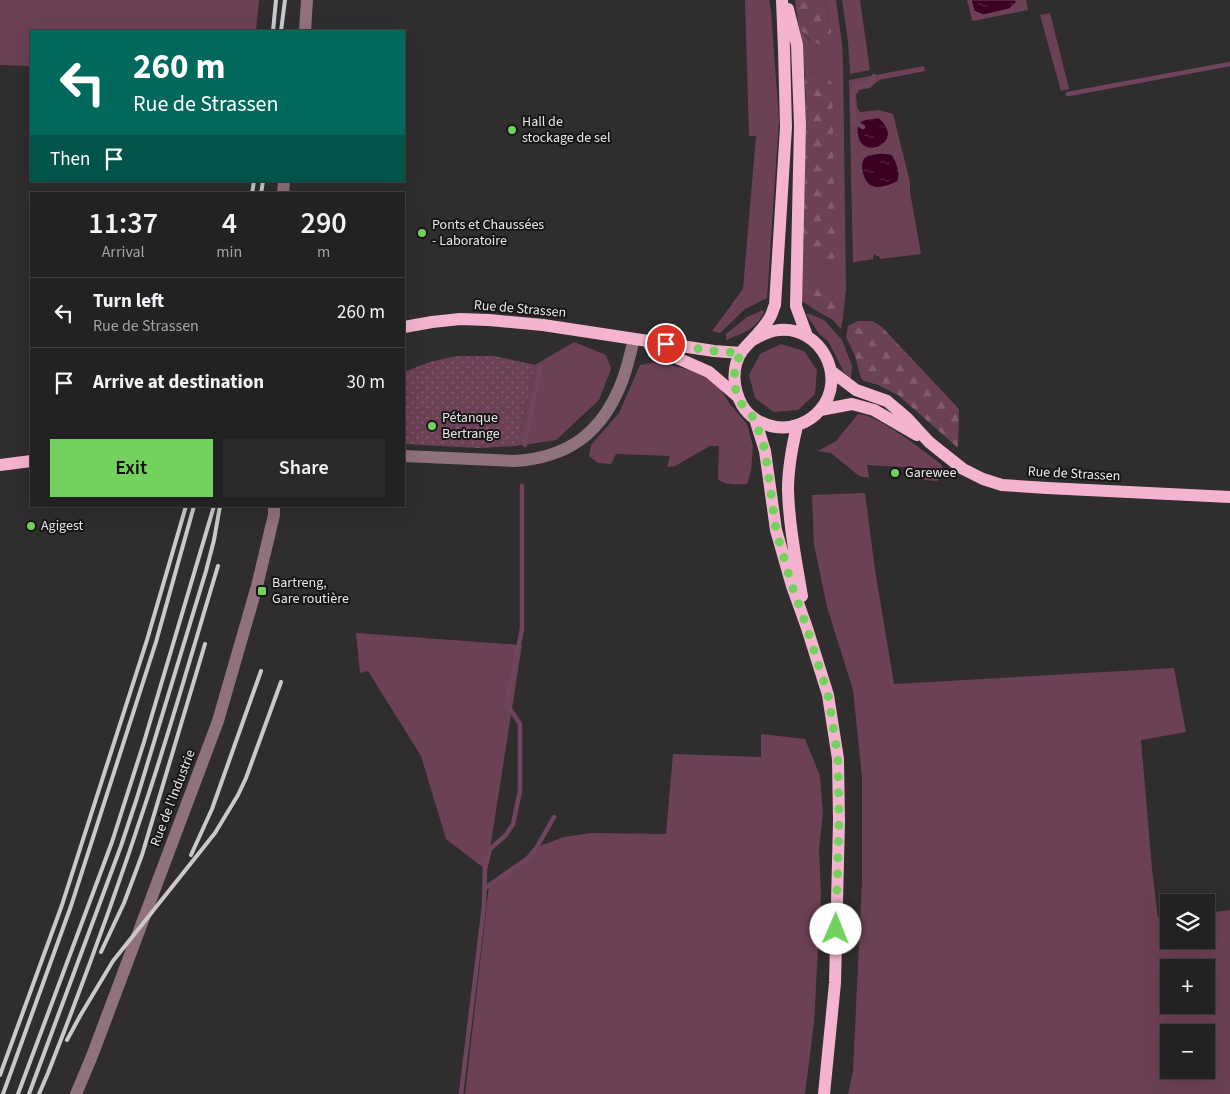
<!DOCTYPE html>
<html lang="en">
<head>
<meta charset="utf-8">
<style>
	body { margin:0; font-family:"Source Sans 3",sans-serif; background:#2b2a2a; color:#f1f3f6; height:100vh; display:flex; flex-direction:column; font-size:19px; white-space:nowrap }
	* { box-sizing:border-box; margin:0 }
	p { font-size:16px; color:#a3a4a5 }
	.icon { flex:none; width:28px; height:28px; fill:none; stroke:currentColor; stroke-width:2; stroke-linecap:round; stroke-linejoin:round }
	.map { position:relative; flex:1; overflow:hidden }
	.side { position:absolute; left:30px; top:192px; width:375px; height:315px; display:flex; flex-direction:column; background:#232222; border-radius:0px; box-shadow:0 5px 20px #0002,0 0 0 1px #403f40 }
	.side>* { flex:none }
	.top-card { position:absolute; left:30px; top:30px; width:375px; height:152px; border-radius:0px; box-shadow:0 5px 20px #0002,0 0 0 1px #403f40; background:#00695c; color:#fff; overflow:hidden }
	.buttons { position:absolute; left:1160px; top:894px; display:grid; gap:10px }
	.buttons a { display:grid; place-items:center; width:55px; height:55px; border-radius:0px; background:#232222; box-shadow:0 5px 20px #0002,0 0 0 1px #403f40; font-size:25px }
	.pin { position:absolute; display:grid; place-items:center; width:42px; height:42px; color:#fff; margin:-21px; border:2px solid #fff; border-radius:50%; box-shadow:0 1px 5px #0007 }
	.me { position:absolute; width:55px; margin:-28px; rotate:1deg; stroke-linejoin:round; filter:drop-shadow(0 0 4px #0008) }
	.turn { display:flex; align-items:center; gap:18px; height:105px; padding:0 20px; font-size:22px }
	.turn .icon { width:65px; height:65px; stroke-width:2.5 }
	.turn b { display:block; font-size:35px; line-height:42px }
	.then { display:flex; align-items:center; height:48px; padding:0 20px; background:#0003; gap:10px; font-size:19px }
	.eta { display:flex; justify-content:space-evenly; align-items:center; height:85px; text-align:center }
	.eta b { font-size:30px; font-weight:600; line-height:35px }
	.action { display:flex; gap:10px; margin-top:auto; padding:10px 20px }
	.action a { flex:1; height:58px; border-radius:0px; background:#72d25d; color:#111; font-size:20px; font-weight:600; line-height:58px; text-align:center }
	.action a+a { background:#2b2a2a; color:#f1f3f6 }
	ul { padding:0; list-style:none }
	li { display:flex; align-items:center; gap:15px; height:70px; padding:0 20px; border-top:1px solid #403f40 }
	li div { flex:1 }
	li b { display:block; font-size:19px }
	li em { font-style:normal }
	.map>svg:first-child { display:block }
</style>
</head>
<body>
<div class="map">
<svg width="1230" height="1094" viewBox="0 0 1230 1094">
	<defs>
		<pattern id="forest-firs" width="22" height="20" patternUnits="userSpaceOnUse" patternTransform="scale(1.25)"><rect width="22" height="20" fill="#6d4155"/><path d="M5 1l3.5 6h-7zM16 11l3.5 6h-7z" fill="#825c6d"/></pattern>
		<pattern id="park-dots" width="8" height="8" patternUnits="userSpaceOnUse" patternTransform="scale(1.25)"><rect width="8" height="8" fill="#6d4155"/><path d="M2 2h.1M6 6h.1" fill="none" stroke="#825c6d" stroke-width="1.8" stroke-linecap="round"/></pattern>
		<pattern id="water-ripples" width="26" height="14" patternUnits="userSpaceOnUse" patternTransform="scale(1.25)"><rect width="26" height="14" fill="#3b0022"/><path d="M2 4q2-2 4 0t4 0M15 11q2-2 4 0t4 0" fill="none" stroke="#572542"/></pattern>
	</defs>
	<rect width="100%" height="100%" fill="#2f2d2e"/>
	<path fill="#6d4155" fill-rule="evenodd" d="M0,0h259l-3,31h-225v35l-31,-1z
		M745,0h24l2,11 8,109 -12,178 -22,11 -25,24 -8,-2 31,-42 13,-153h-7z
		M825,0h11l6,43 1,18 3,229 -3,26 -14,-25 -28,2 -1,-9 17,-212 -12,4 -6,-48 11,13 22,-6z
		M842,0h18l10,70 -20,4 -2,-33z
		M967,0h59l2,10 -55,11 -1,-1z
		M1050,13l19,76 -8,2 -21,-76z
		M924,66l1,5 -46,9 -9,8 -11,2 -3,5 1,12 3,5 19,-2 14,4 17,68v10l11,62 -41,5 -1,-3h-3l-1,-2 -2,2 1,3 -3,1v-2h-1v2l-17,2 -4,-182z
		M763,310l1,2c-8,18 -21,21 -38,28v-6l21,-17z
		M806,314h4l14,6 18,20 10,26 -1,13 -7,-7 -16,-31 -8,-6z
		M574,342l32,13 5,14 -12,31 -43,40 -39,6 18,-81z
		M781,344l23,7 13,19 -2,24 -17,16 -24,2 -19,-14 -6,-23 11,-21z
		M659,362l50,13 10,11 10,17 18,21 6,22 -2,25 -4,13c-10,0 -22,2 -29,-5l1,-33h-9l-35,20 -8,1 3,-11 -54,-2 -5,10 -13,-1 -9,-7 2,-11 28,-32 21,-48z
		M858,414c20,0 65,37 83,50l2,9 -6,8 -13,-1 -3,-12 -54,-3 2,13 -10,-2 -28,-23 -13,-2 18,-10z
		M865,493l10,77 19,114 280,-16 12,64 -45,8 11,129 6,49 11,-1v23h37v-27l24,-3v184h-382l5,-23 9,-190v-104l-9,-87 -26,-83 -13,-62 -2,-50zM1169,968h37v37h-37zM1169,1032h37v38h-37z
		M356,633l166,12 -32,204 -5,20 -39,-30 -25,-83 -53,-85 -8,2z
		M761,734l44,5 15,37 3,38 -4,35 2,45 -7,129 -9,71h-340l24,-209 39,-27 9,-11 27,-10 27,-4 75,1 7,-80 88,3z"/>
	<path fill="url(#forest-firs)" d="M795,0h30l7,35 -7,11 -14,-5 -12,-13z
		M817,72l15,10 3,165 -1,14 -16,3 -15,-25 3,-123 -1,-40z
		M815,282l14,9 14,25 -2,13 -8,-9 -16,-9 -15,-10 -1,-8 4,-9z
		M857,321h15l9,5 78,83 -1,39 -60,-53 -20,-10 -14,-4 -3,-3 -6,-22 -9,-19 2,-11z"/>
	<path fill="url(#park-dots)" d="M457,356h37l41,9 -18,81 -38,2 -75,-4v-72l26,-10z"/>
	<path fill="url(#water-ripples)" stroke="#6f455d" d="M971,0h45v3l-7,6 -26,6 -9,-4z
		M874,118h5c30,25 -22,47 -22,12 0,-10 9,-11 17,-12z
		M881,153l10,1c6,7 10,19 7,27 -7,4 -19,9 -27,5 -8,-4 -13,-23 -6,-29 4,-3 11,-3 16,-4z"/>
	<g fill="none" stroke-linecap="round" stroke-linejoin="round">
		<path stroke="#6f455d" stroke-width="4.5" d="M1068,94l162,-30
			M863,127l-7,-4 -1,-3 -3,-20v-6l3,-7 16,-4 3,-7
			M525,445l15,-79
			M485,888l43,-30 9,-11 17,-30
			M461,1094l23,-188 1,-37 5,-20 16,-14 7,-11 7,-33v-67l-13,-20 15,-75v-143"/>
		<path stroke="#90717e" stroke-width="12" d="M305,31l2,-31
			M283,194l1,-13
			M404,456l110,5c53,-3 87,-27 107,-77 6,-14 9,-30 13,-45
			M76,1094l16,-38 126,-335 39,-135 17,-71v-9"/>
		<path stroke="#f4b4cf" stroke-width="12" d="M788,9l9,36 3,80 -4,181 11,30
			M404,327l28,-5 28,-3 29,1 54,5 171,26 27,2
			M751,341c8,-5 17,-10 28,-11 42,-4 69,48 41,80 -11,13 -28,19 -44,17 -14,-2 -27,-10 -34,-22 -9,-16 -11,-38 0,-54 9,-11 20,-20 27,-32 3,-4 4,-10 6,-14l11,-178 -2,-78 -2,-49
			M650,346l59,26 28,24
			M831,371l25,19 31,11 20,17 22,24 15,12 19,15 20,10 19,6 45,3 183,9
			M820,410l32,-6 22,6 43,25
			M755,419l10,32 11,79 16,56 15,42 21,67 10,64 1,62 -4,162 -11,111
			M797,426c-5,21 -9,42 -9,64 1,35 8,71 14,106
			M0,465l31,-4"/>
		<path stroke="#cac8c9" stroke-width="4" d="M273,31l3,-31
			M281,31l4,-31
			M252,194l2,-13
			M261,194l2,-13
			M191,855l21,-46 49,-138
			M101,952l23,-49 18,-48 63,-211
			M67,1040l13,-24 33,-55 102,-128 23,-38 8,-17 35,-96
			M0,1075l62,-170 85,-265 39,-134
			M3,1094l68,-188 85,-264 38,-136
			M18,1094l94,-252 32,-100 70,-236
			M29,1094l92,-248 16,-48 69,-227 8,-31 6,-34
			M39,1094l9,-21c35,-89 68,-179 98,-271 26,-78 48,-157 72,-236"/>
	</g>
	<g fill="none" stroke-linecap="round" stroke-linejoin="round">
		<path stroke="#72d25d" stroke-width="9" stroke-dasharray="0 16.2" d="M666,344l48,7 27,2 -6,14 -1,14 3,15 7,12 11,11 10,31 11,80 16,56 15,42 21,67 5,31 5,33 1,62 -3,108"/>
	</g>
	<g fill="#72d25d" stroke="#171516" stroke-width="2">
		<circle cx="512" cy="130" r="5"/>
		<circle cx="422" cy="233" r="5"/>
		<circle cx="432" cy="426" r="5"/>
		<circle cx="895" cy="473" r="5"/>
		<circle cx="31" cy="526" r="5"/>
		<rect x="257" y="586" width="10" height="10" rx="2.5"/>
	</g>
	<g text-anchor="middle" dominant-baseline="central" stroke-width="4" stroke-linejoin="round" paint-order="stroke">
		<g font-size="14" fill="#e9e7e8" stroke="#171516" text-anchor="start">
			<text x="522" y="122">Hall de<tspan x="522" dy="16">stockage de sel</tspan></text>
			<text x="432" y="225">Ponts et Chaussées<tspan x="432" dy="16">- Laboratoire</tspan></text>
			<text x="442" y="418">Pétanque<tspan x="442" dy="16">Bertrange</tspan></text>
			<text x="905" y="473">Garewee</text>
			<text x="41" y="526">Agigest</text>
			<text x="272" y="583">Bartreng,<tspan x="272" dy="16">Gare routière</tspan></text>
		</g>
		<g font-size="14" fill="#e9e7e8" stroke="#171516">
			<text transform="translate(520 309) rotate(5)">Rue de Strassen</text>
			<text transform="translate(1074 474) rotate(3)">Rue de Strassen</text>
			<text transform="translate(173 798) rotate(-69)">Rue de l'Industrie</text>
		</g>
	</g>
</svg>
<div class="buttons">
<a><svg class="icon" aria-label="layers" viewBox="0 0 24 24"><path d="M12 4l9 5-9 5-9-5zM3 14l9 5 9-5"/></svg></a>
<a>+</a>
<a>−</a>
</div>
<div class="pin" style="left:666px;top:344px;background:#d93025"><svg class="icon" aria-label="arrive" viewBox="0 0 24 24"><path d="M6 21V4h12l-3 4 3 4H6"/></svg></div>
<svg class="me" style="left:836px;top:929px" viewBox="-20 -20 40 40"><circle r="19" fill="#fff"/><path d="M0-13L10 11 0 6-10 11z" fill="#72d25d"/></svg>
<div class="top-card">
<div class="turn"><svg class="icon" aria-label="left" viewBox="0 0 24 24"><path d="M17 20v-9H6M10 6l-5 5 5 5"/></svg><div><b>260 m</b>Rue de Strassen</div></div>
<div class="then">Then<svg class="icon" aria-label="arrive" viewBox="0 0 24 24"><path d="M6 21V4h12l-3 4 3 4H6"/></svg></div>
</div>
<section class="side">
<div class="eta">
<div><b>11:37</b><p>Arrival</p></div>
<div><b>4</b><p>min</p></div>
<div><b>290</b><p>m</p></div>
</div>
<ul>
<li><svg class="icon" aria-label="left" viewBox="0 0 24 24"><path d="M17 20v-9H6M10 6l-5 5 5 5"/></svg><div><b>Turn left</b><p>Rue de Strassen</p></div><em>260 m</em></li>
<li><svg class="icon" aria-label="arrive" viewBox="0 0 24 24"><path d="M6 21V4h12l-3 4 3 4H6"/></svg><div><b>Arrive at destination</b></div><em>30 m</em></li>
</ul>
<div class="action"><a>Exit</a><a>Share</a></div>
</section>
</div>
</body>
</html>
